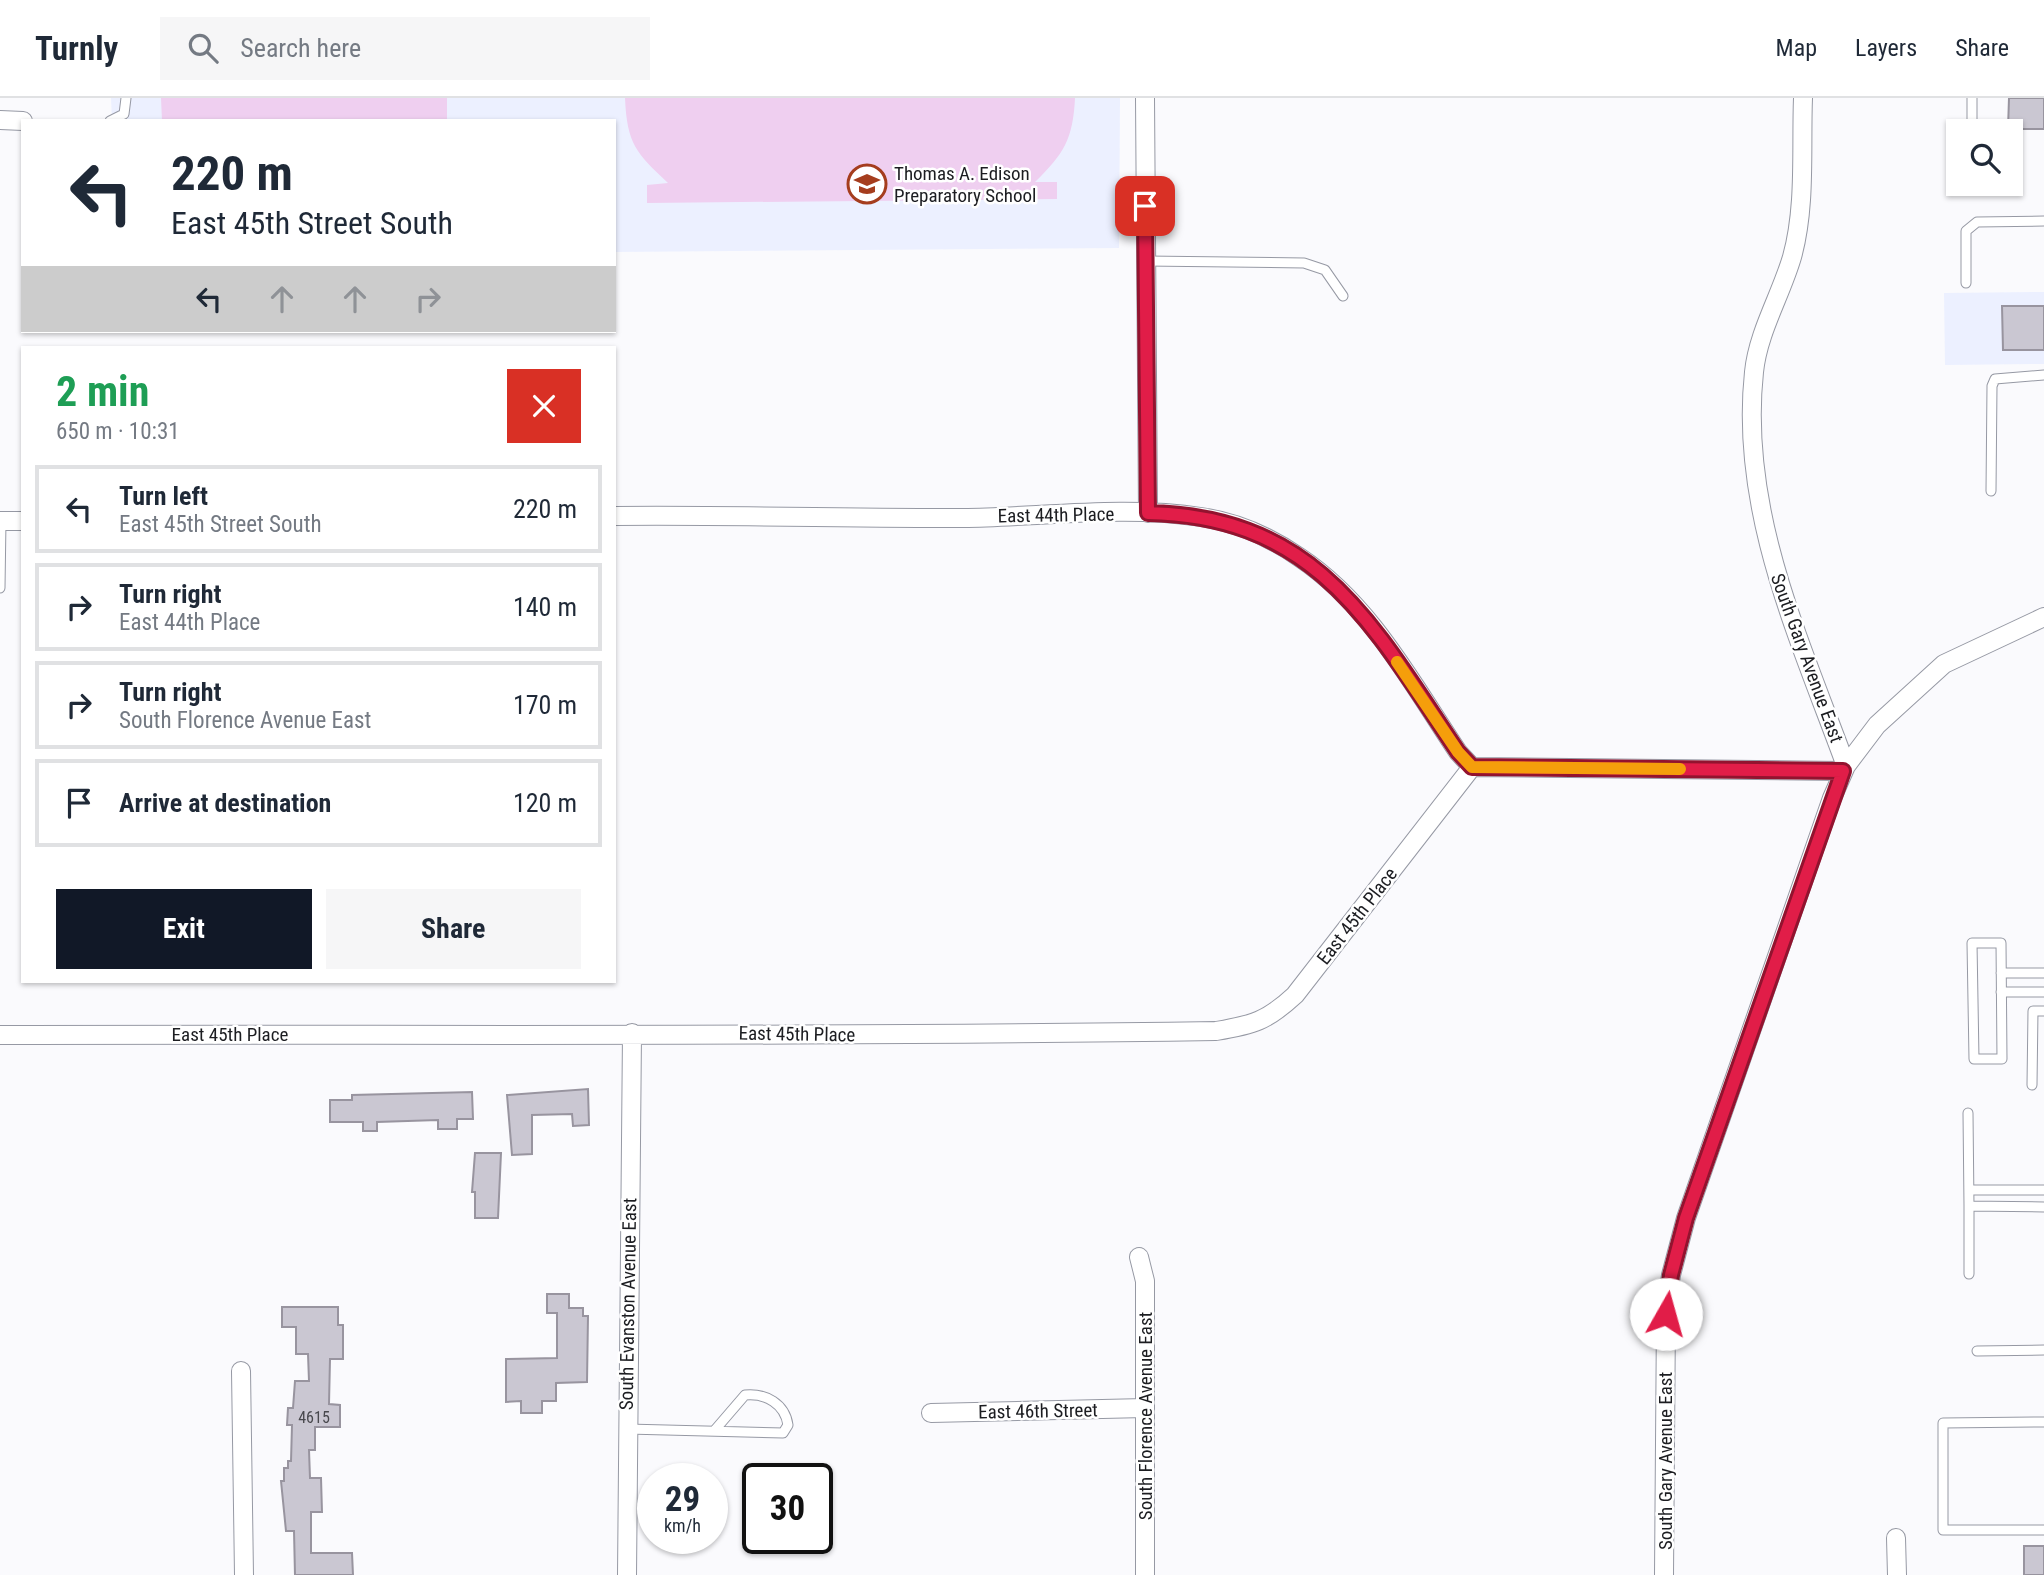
<!DOCTYPE html>
<html lang="en">
<head>
<meta charset="utf-8">
<style>
	body { margin:0; font-family:"Roboto Condensed",sans-serif; background:#f6f6f7; color:#1f2937; height:100vh; display:flex; flex-direction:column; font-size:26px; white-space:nowrap }
	* { box-sizing:border-box; margin:0 }
	p { font-size:23px; color:#747a83 }
	.icon { flex:none; width:38px; height:38px; fill:none; stroke:currentColor; stroke-width:2; stroke-linecap:round; stroke-linejoin:round }
	.map { position:relative; flex:1; overflow:hidden }
	.drawer { position:absolute; left:21px; top:248px; width:595px; height:637px; display:flex; flex-direction:column; background:#fff; border-radius:0px; box-shadow:0 2px 5px #0004 }
	.drawer>* { flex:none }
	.banner { position:absolute; left:21px; top:21px; width:595px; height:214px; border-radius:0px; box-shadow:0 2px 5px #0004; background:#fff; color:#1f2937; overflow:hidden }
	.buttons { position:absolute; left:1946px; top:21px; display:grid; gap:14px }
	.buttons a { display:grid; place-items:center; width:77px; height:77px; border-radius:0px; background:#fff; box-shadow:0 2px 5px #0004; font-size:35px }
	.speed { position:absolute; left:637px; top:1365px; display:flex; gap:14px; font-size:35px; font-weight:700; text-align:center }
	.speed>* { display:grid; place-content:center; width:91px; height:91px; border-radius:50%; background:#fff; box-shadow:0 2px 5px #0004; line-height:1 }
	.speed small { font-size:18px; font-weight:400 }
	.speed .limit { border:4px solid #111; border-radius:10px; background:#fff; color:#111 }
	.pin { position:absolute; display:grid; place-items:center; width:60px; height:60px; color:#fff; margin:-30px; border-radius:14px; box-shadow:0 4px 10px #0006 }
	.me { position:absolute; width:77px; margin:-38px; rotate:7deg; stroke-linejoin:round; filter:drop-shadow(0 0 5px #0008) }
	.turn { display:flex; align-items:center; gap:24px; height:147px; padding:0 35px; font-size:32px }
	.turn .icon { width:91px; height:91px; stroke-width:2.5 }
	.turn b { display:block; font-size:49px; line-height:60px }
	.lanes { display:flex; align-items:center; height:66px; padding:0 35px; background:#0003; justify-content:center; gap:35px; direction:ltr }
	.lanes .off { opacity:.35 }
	.round { display:grid; place-items:center; flex:none; width:74px; height:74px; border-radius:0px; background:#f6f6f7 }
	.head { display:flex; align-items:center; justify-content:space-between; height:119px; padding:0 35px }
	h1 { font-size:42px; font-weight:700; line-height:52px; color:#1e9e55 }
	.primary-button { display:flex; gap:14px; margin-top:auto; padding:14px 35px }
	.primary-button a { flex:1; height:80px; border-radius:0px; background:#111827; color:#fff; font-size:28px; font-weight:700; line-height:80px; text-align:center }
	.primary-button a+a { background:#f6f6f7; color:#1f2937 }
	ul { padding:0; list-style:none }
	li { display:flex; align-items:center; gap:21px; height:88px; margin:0 14px 10px; padding:0 21px; border:4px solid #e0e1e3; border-radius:0px }
	li div { flex:1 }
	li b { display:block; font-size:26px }
	li em { font-style:normal }
	header { display:flex; align-items:center; gap:42px; box-sizing:border-box; height:98px; padding:0 35px; background:#fff; border-bottom:2px solid #e0e1e3 }
	header strong { font-size:33px }
	nav { display:flex; gap:38px; margin-inline-start:auto; font-size:24px }
	.search { width:490px; height:63px; background:#f6f6f7; display:flex; align-items:center; gap:18px; box-sizing:border-box; padding:0 24px; border-radius:0px; color:#747a83; font-size:26px }
	.map>svg:first-child { display:block }
</style>
</head>
<body>
<header>
<strong>Turnly</strong>
<div class="search"><svg class="icon" aria-label="search" viewBox="0 0 24 24"><circle cx="10" cy="10" r="6"/><path d="M15 15l6 6"/></svg>Search here</div>
<nav><a>Map</a><a>Layers</a><a>Share</a></nav>
</header>
<div class="map">
<svg width="2044" height="1477" viewBox="0 0 2044 1477">
	<rect width="100%" height="100%" fill="#fafafd"/>
	<path fill="#ecf0ff" d="M111,0h1009l-1,150 -505,4v-131h-502z
		M2044,194v72l-99,1 -1,-72z"/>
	<path fill="#efcff0" d="M161,0h286v23h-285z
		M625,0h450c-2,41 -11,56 -40,84h22v17l-410,4v-18l21,-2c-32,-30 -41,-39 -43,-85z"/>
	<path fill="#cac7d2" stroke="#98949f" stroke-width="2" d="M2009,0h35v31h-36z
		M2002,208h42v44h-41z
		M588,991l1,36 -16,1 -1,-12 -40,1v39l-20,1 -5,-60z
		M472,994l1,27h-16v10h-19v-9l-61,2v9h-14v-9h-33v-22h22v-5z
		M475,1055h26l-3,65h-23v-26h-3z
		M547,1196h22v14h14v8h5l-1,66 -31,1v18h-14v12h-21v-12l-15,1v-43l51,-1v-45h-10z
		M282,1209h56v18h5v34h-13l-1,45 11,1v22h-25v23h-6l1,28h11l1,34h-11v41h41l1,22h-58l-1,-44h-8l-5,-50h3v-13h4v-7h3l1,-36h-5l1,-17h5l2,-27h14l-1,-27h-12v-27h-14z
		M2024,1448h20v29h-20z"/>
	<g fill="none" stroke-linecap="round" stroke-linejoin="round">
		<defs>
			<path id="lane" d="M110,23l14,-7 2,-16
				M1972,30v-30
				M1146,163l158,2 21,7 18,26
				M1966,185v-52l11,-9 67,-1
				M1991,393l1,-105 3,-7 49,-4
				M0,490l1,-67
				M1972,845h29l1,116h-28z
				M2001,875h43
				M2001,894h43
				M2032,987l1,-74h11
				M1968,1015l1,93
				M1969,1092h75
				M1969,1176v-68l75,1
				M1977,1253l67,-1
				M2044,1324l-101,1v107h101
				M627,1331l156,4 5,-8c-3,-21 -22,-32 -43,-30l-31,36"/>
			<path id="street" d="M1145,0l3,415
				M0,22l23,1
				M614,418c117,-1 233,2 349,2 77,-1 163,-13 238,-1 35,5 69,20 98,40 71,47 112,125 159,195l14,15
				M0,423h23
				M1846,668l31,-41 67,-61 100,-47
				M1472,669l371,4
				M0,937c405,-1 811,2 1216,-4 37,-6 51,-10 79,-36l177,-228
				M1139,1159l6,24v294
				M241,1273l3,204
				M931,1315l214,-5
				M1896,1440l1,37
				M627,1477l5,-542
				M1664,1477l2,-262 5,-38 15,-57 146,-420 14,-32c-46,-126 -107,-255 -92,-394 4,-40 27,-77 38,-115 14,-50 9,-108 11,-159"/>
		</defs>
		<use href="#lane" stroke="#9699a4" stroke-width="11"/>
		<use href="#street" stroke="#9699a4" stroke-width="20"/>
		<use href="#lane" stroke="#fff" stroke-width="9"/>
		<use href="#street" stroke="#fff" stroke-width="18"/>
	</g>
	<g fill="none" stroke-linecap="round" stroke-linejoin="round">
		<defs>
			<path id="route" d="M1145,108l3,307c170,3 226,114 310,239l14,15 371,4 -157,447 -15,57 -5,39"/>
		</defs>
		<use href="#route" stroke="#92132f" stroke-width="18"/>
		<use href="#route" stroke="#e11d48" stroke-width="12"/>
		<path stroke="#f59e0b" stroke-width="12" d="M1397,564l61,90 14,15 208,2"/>
	</g>
	<defs>
		<symbol id="school-ring" viewBox="-11 -11 22 22"><circle r="9.5" fill="#fff" stroke="#a53d1e" stroke-width="1.5"/><path d="M0-5L7-2L0 1L-7-2ZM-4 1L0 2.5L4 1V4Q0 6-4 4Z" fill="#a53d1e"/></symbol>
	</defs>
	<g fill-rule="evenodd">
		<use href="#school-ring" x="845" y="64" width="44" height="44"/>
	</g>
	<g text-anchor="middle" dominant-baseline="central" stroke-width="5" stroke-linejoin="round" paint-order="stroke">
		<g font-size="16" fill="#48484d">
			<text x="314" y="1319">4615</text>
		</g>
		<g font-size="19" fill="#1c1d21" stroke="#fff" text-anchor="start">
			<text x="894" y="75">Thomas A. Edison<tspan x="894" dy="22">Preparatory School</tspan></text>
		</g>
		<g font-size="19" fill="#1c1d21" stroke="#fff">
			<text transform="translate(1056 417) rotate(-1)">East 44th Place</text>
			<text transform="translate(1807 560) rotate(70)">South Gary Avenue East</text>
			<text transform="translate(1357 818) rotate(-52)">East 45th Place</text>
			<text x="230" y="936">East 45th Place</text>
			<text transform="translate(797 936) rotate(1)">East 45th Place</text>
			<text transform="translate(628 1206) rotate(-89)">South Evanston Avenue East</text>
			<text transform="translate(1038 1313) rotate(-1)">East 46th Street</text>
			<text transform="translate(1145 1318) rotate(-90)">South Florence Avenue East</text>
			<text transform="translate(1665 1363) rotate(-90)">South Gary Avenue East</text>
		</g>
	</g>
</svg>
<div class="buttons">
<a><svg class="icon" aria-label="search" viewBox="0 0 24 24"><circle cx="10" cy="10" r="6"/><path d="M15 15l6 6"/></svg></a>
</div>
<div class="speed"><div>29<small>km/h</small></div><div class="limit">30</div></div>
<div class="pin" style="left:1145px;top:108px;background:#d93025"><svg class="icon" aria-label="arrive" viewBox="0 0 24 24"><path d="M6 21V4h12l-3 4 3 4H6"/></svg></div>
<svg class="me" style="left:1666px;top:1216px" viewBox="-20 -20 40 40"><circle r="19" fill="#fff"/><path d="M0-13L10 11 0 6-10 11z" fill="#e11d48"/></svg>
<div class="banner">
<div class="turn"><svg class="icon" aria-label="left" viewBox="0 0 24 24"><path d="M17 20v-9H6M10 6l-5 5 5 5"/></svg><div><b>220 m</b>East 45th Street South</div></div>
<div class="lanes"><svg class="icon" aria-label="left" viewBox="0 0 24 24"><path d="M17 20v-9H6M10 6l-5 5 5 5"/></svg><svg class="icon off" aria-label="ahead" viewBox="0 0 24 24"><path d="M12 20V5M6 11l6-6 6 6"/></svg><svg class="icon off" aria-label="ahead" viewBox="0 0 24 24"><path d="M12 20V5M6 11l6-6 6 6"/></svg><svg class="icon off" aria-label="right" viewBox="0 0 24 24"><path d="M7 20v-9h11M14 6l5 5-5 5"/></svg></div>
</div>
<section class="drawer">
<div class="head"><div><h1>2 min</h1><p>650 m · 10:31</p></div><a class="round" style="background:#d93025;color:#fff"><svg class="icon" aria-label="close" viewBox="0 0 24 24"><path d="M6 6l12 12M18 6L6 18"/></svg></a></div>
<ul>
<li><svg class="icon" aria-label="left" viewBox="0 0 24 24"><path d="M17 20v-9H6M10 6l-5 5 5 5"/></svg><div><b>Turn left</b><p>East 45th Street South</p></div><em>220 m</em></li>
<li><svg class="icon" aria-label="right" viewBox="0 0 24 24"><path d="M7 20v-9h11M14 6l5 5-5 5"/></svg><div><b>Turn right</b><p>East 44th Place</p></div><em>140 m</em></li>
<li><svg class="icon" aria-label="right" viewBox="0 0 24 24"><path d="M7 20v-9h11M14 6l5 5-5 5"/></svg><div><b>Turn right</b><p>South Florence Avenue East</p></div><em>170 m</em></li>
<li><svg class="icon" aria-label="arrive" viewBox="0 0 24 24"><path d="M6 21V4h12l-3 4 3 4H6"/></svg><div><b>Arrive at destination</b></div><em>120 m</em></li>
</ul>
<div class="primary-button"><a>Exit</a><a>Share</a></div>
</section>
</div>
</body>
</html>
